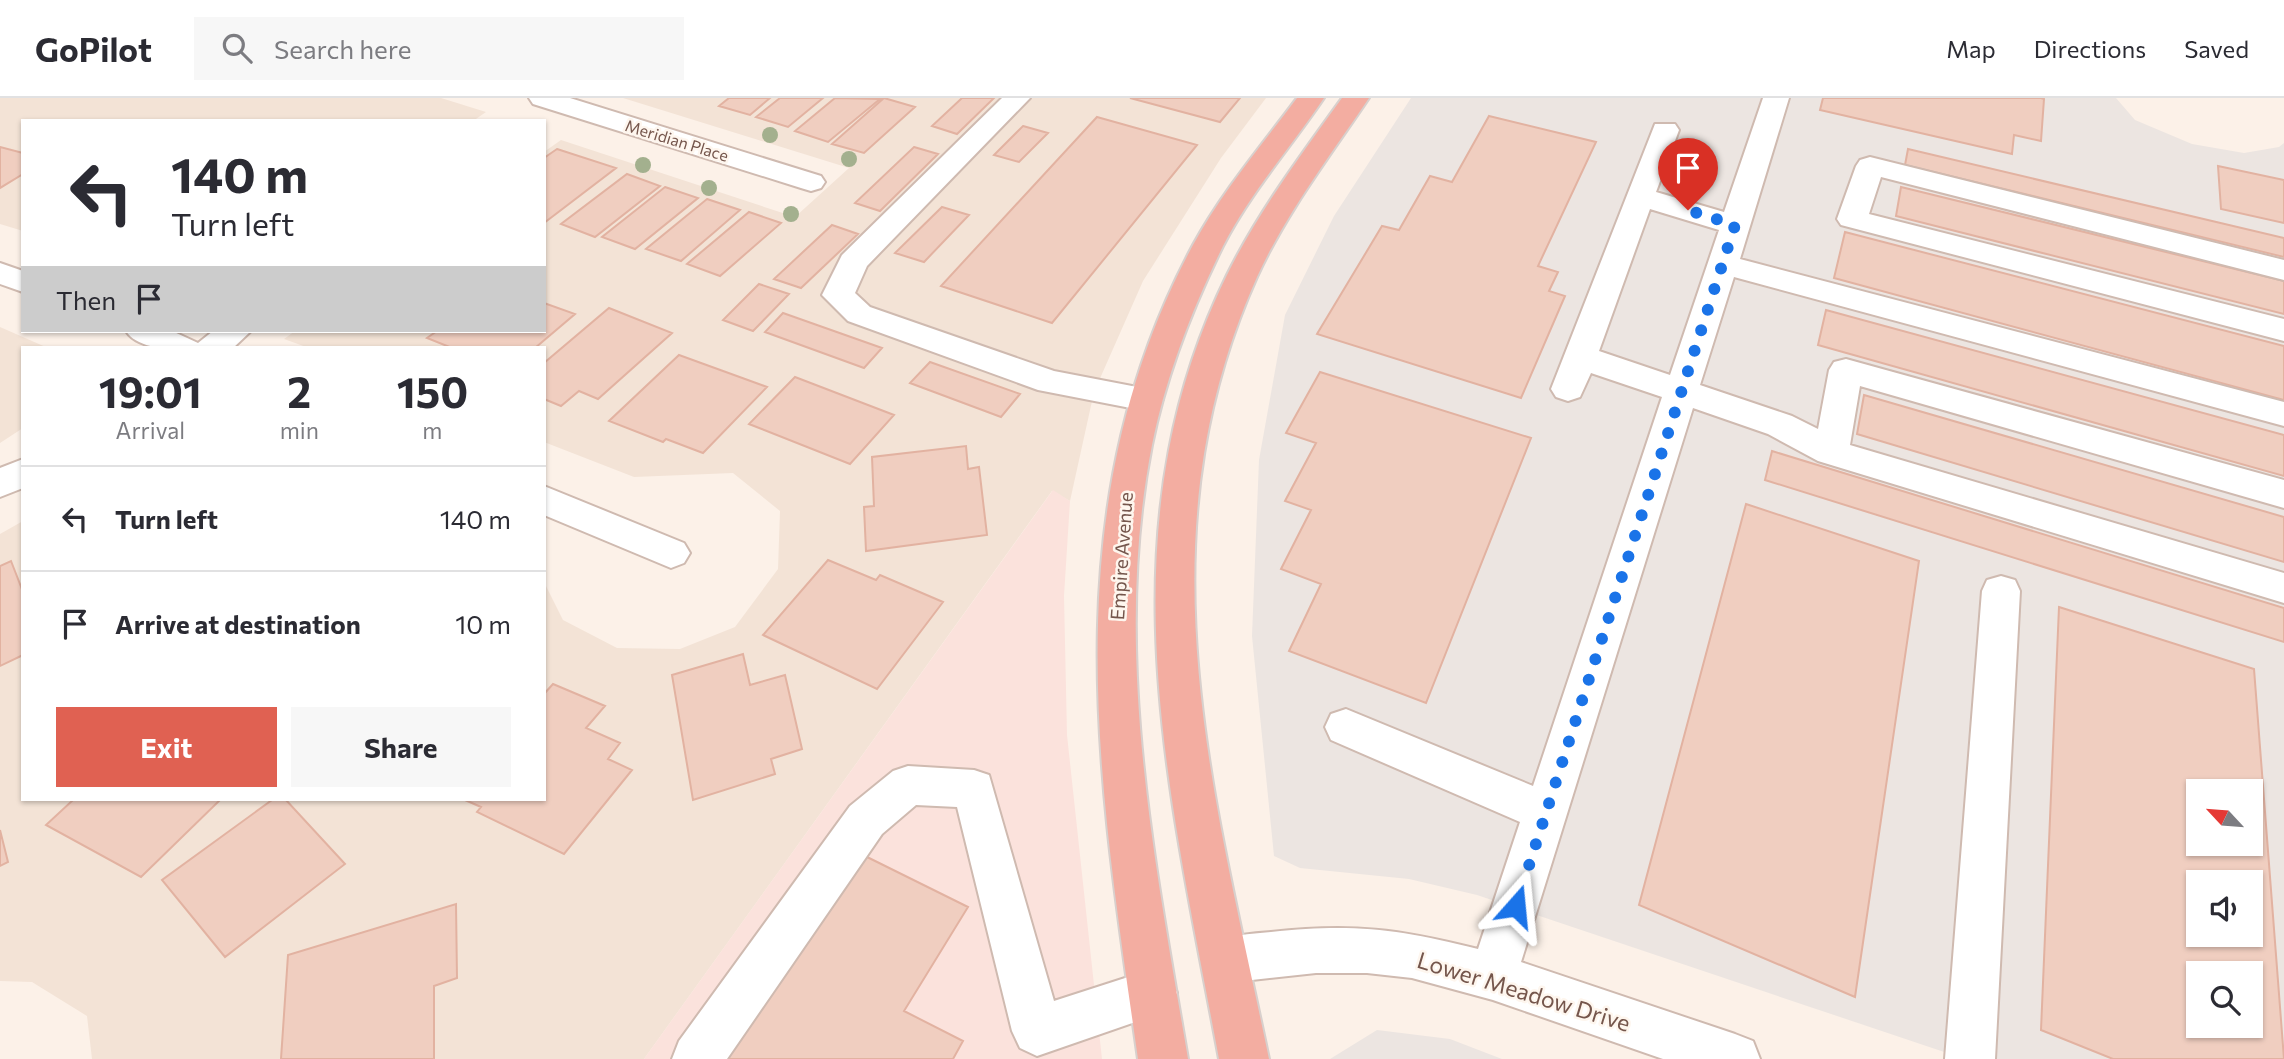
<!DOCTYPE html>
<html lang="en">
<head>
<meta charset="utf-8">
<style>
	body { margin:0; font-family:Commissioner,sans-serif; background:#f7f7f7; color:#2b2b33; height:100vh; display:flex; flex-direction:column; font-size:26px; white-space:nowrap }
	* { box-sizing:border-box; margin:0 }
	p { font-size:23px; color:#7c7c81 }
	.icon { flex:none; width:38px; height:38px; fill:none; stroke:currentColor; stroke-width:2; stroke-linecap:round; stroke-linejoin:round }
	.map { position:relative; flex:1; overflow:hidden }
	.panel { position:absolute; left:21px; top:248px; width:525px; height:455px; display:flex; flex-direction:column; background:#fff; border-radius:0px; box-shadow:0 2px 5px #0004 }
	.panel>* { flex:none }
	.banner { position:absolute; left:21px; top:21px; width:525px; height:214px; border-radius:0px; box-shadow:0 2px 5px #0004; background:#fff; color:#2b2b33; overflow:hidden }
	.needle { width:46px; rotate:296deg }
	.fabs { position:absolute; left:2186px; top:681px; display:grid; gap:14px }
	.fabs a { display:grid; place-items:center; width:77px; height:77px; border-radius:0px; background:#fff; box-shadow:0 2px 5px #0004; font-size:35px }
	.pin { position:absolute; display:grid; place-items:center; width:60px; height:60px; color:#fff; margin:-72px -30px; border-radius:50% 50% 50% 0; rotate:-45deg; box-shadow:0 0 7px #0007 }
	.pin .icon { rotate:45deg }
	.me { position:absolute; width:77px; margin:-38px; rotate:18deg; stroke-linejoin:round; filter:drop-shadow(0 0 5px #0008) }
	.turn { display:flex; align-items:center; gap:24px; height:147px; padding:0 35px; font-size:32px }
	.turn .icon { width:91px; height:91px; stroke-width:2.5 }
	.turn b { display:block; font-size:49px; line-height:60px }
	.then { display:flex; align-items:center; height:66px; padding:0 35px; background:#0003; gap:14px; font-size:26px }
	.eta { display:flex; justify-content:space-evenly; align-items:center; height:119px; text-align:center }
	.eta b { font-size:42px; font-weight:700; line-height:49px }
	.primary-button { display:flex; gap:14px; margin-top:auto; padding:14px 35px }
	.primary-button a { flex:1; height:80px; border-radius:0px; background:#e06152; color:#fff; font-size:28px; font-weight:700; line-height:80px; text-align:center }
	.primary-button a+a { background:#f7f7f7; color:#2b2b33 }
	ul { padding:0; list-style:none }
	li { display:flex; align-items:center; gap:21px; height:105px; padding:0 35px; border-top:2px solid #e1e1e2 }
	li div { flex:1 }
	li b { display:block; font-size:26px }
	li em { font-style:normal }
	header { display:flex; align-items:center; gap:42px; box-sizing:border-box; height:98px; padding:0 35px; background:#fff; border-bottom:2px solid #e1e1e2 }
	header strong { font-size:33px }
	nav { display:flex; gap:38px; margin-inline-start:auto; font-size:24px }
	.search { width:490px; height:63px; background:#f7f7f7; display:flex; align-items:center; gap:18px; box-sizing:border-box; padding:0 24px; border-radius:0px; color:#7c7c81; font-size:26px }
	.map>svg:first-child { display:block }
</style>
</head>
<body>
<header>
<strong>GoPilot</strong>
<div class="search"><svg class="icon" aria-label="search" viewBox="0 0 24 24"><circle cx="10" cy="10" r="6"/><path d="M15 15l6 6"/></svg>Search here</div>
<nav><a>Map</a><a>Directions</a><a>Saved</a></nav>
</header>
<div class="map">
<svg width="2284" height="961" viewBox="0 0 2284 961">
	<rect width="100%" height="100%" fill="#fcf1e8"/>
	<path fill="#f3e3d6" d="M0,0h441l45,14 -13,9h-450v110l-23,-7z
		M623,0h643l-45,60 -78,123 -49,111 -24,109 -18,-10 -408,568h-552l-5,-43 -55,-34 -32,-1v-447l23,-13v279h521v-218l19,38 54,28 63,1 55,-22 43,-58 2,-58 -47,-38 -99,4 -90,-35v-94h-235l-25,-9 11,-8h249v-179l17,-12 234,77 54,-49z
		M0,229l48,21h-25v80l-23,15z"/>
	<path fill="#fbe2dc" d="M1053,392l17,11 -6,95 3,139 35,324h-458z"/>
	<path fill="#ece5e1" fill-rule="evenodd" d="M1411,0h705l19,22 57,24 52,9 35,-6 5,-4v916h-319l-488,-164 -68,-16 -109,-11 -26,-12 -22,-220 7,-176 26,-145 49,-99zM2198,693h52v53h-52zM2198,784h52v52h-52zM2198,875h52v53h-52z
		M1377,932l73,9 52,20h-172z"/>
	<path fill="#f0cec0" stroke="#e2b2a1" stroke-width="2" fill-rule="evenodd" d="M729,0h41l-20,17 -31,-9z
		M780,0h43l-35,29 -32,-10z
		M835,0l45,1 -52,43 -33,-11z
		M884,0l31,9 -51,46 -32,-9z
		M962,0h32l-37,36 -25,-8z
		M1130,0h110l-20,24z
		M1823,0h218l3,1 -3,42 -27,-6 -2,19 -192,-44z
		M1489,18l107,26 -58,124 20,6 -9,19 16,5 -44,102 -204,-64 65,-108 17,4 31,-54 22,6z
		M1097,19l100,28 -145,178 -111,-37z
		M1023,28l25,7 -29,29 -25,-7z
		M0,49l23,6v21l-23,14z
		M914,49l24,7 -58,57 -25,-8z
		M557,51l59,19 -72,55v-65z
		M1908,51l376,89v19l-379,-92z
		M2218,68l66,14v43l-63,-14z
		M627,76l33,12 -65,51 -34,-13z
		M665,89l33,11 -63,51 -33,-12z
		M1901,89l383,94v33l-388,-98z
		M707,101l33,11 -59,51 -35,-12z
		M942,109l27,8 -45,47 -29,-9z
		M749,114l32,11 -61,53 -33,-12z
		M832,127l26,9 -57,54 -27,-9z
		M1845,134l439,114v54l-450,-122z
		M759,186l30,10 -36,37 -30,-11z
		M544,205l31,11 -40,34h-83l-25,-10 10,-7h107z
		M609,210l63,25 -74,66 -19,-8 -18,15 -17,-7v-36z
		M1826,212l458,125v41l-466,-131z
		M783,215l99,35 -18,20 -99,-36z
		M679,257l88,32 -64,66 -37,-14 -3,3 -54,-21z
		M930,264l90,32 -19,23 -91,-34z
		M1320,274l211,66 -105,265 -137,-52 32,-67 -40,-15 30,-59 -26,-9 31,-58 -30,-10z
		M795,279l99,38 -44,49 -101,-40z
		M1864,297l420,122v45l-427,-128z
		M966,348l2,23 11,-2 8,68 -121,16 -2,-44 10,-1 -2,-49z
		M1772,353l512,157v34l-519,-162z
		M1746,406l173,57 -64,436 -216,-92z
		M828,462l48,20 4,-5 63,27 -66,87 -114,-54z
		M11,463l12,31v63l-23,11v-100z
		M2059,509l195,62 30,390h-171l-72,-29zM2198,693h52v53h-52zM2198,784h52v52h-52zM2198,875h52v53h-52z
		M743,556l7,31 35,-10 17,74 -31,10 4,15 -82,26 -21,-125z
		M553,586l52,22 -19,22 34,15 -12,16 24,11 -68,84 -87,-42 4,-5 -16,-7h79v-106z
		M73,702h147l-79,77 -95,-52z
		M272,702h14l59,64 -120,93 -63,-77z
		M0,732l8,32 -8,4z
		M861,756l107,53 -64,104 59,30 -10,18h-231z
		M456,806l1,74 -23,8v73h-153l7,-104z"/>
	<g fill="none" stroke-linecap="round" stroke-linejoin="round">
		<defs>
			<path id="minor" d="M529,0h41l251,78 4,6 -4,6 -10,3 -10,-3 -268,-84z
				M1002,0h28l-163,168 -12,27 15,14 184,64 104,20 5,8 -5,8 -12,4 -108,-21 -190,-69 -26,-26 20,-40z
				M1763,0h26l-49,161 544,143v24l-550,-149 -34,108 92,31 26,13 11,-59 5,-8 12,-3 438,121v28l-424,-122 -10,59 434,128v30l-466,-142 -50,-27 -75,-26 -172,554 214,72 18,7 7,18h-97l-170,-59 -81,-22 -45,-5h-51l-91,10 -17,-7 -7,-16 7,-16c21,-9 41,-10 63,-12 81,-9 129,-3 207,17l42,-127 -189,-82 -6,-13 6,-13 15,-5 187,77 129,-389 -71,-24 -11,24 -12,4 -12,-4 -5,-8 104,-265h20l4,6 -23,62 68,20zM1650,111l69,21 -49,145 -71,-24z
				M1870,59l414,103v20l-403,-103 -12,37 415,105v22l-443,-116 -4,-6 19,-53 4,-6z
				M0,165l23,8v21l-23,-8z
				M126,233h46l26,12 15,-12h38l-18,17c-28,0 -91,9 -107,-17z
				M23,361v29l-23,9v-29z
				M544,388l140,57 6,10 -6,10 -13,5 -127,-53z
				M2001,478l14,4 5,11 -25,468h-50l37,-468 5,-11z
				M908,668l66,4 15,5 65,226 99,-32 17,7 7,17 -7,17 -133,46 -17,-8 -8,-17 -55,-224 -41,-2 -34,29 -155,225h-55l7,-18 171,-235 43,-35z"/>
			<path id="highway" d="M1297,0h27c-33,49 -74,95 -101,148 -31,63 -57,130 -71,199 -40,203 2,413 36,614h-50c-40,-281 -86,-551 55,-814 29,-53 68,-99 104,-147z
				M1342,0h27c-39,58 -83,115 -112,179 -118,262 -43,517 12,782h-50c-49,-265 -118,-527 8,-784 31,-63 74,-120 115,-177z"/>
		</defs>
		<use href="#minor" stroke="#cfbab0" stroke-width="4"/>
		<use href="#highway" stroke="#d8d0cd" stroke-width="4"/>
		<use href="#minor" fill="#fff" fill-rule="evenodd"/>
		<use href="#highway" fill="#f3ada1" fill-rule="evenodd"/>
	</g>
	<g fill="#a3b08e">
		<circle cx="770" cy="37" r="8"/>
		<circle cx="849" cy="61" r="8"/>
		<circle cx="643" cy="67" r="8"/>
		<circle cx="709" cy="90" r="8"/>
		<circle cx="791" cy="116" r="8"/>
	</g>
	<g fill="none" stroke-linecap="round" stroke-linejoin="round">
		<path stroke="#1a73e8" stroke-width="12" stroke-dasharray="0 21.6" d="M1516,808l219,-681 -47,-15"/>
	</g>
	<g text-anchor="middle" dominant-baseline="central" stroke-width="5" stroke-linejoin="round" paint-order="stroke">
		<g font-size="16" fill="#75564c" stroke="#fef6ee">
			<text transform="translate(677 42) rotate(17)">Meridian Place</text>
		</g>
		<g font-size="19" fill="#75564c" stroke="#fef6ee">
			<text transform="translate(1121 458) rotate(-86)">Empire Avenue</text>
		</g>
		<g font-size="23" fill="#75564c" stroke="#fef6ee">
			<text transform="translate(1524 893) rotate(17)">Lower Meadow Drive</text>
		</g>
	</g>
</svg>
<div class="fabs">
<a><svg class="needle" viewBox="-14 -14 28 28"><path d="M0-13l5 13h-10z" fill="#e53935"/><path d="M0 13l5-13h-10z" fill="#7c7c81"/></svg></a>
<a><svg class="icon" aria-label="sound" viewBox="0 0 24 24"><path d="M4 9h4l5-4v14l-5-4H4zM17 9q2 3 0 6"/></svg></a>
<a><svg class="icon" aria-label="search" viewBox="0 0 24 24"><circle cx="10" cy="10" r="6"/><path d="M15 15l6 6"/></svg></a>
</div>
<div class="pin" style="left:1688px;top:112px;background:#d93025"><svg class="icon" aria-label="arrive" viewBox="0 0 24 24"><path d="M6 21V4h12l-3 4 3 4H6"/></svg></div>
<svg class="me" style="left:1516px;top:808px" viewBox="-20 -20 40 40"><path d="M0-17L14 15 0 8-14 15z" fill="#1a73e8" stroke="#fff" stroke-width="4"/></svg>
<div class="banner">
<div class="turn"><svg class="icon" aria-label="left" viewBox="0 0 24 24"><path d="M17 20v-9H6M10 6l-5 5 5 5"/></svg><div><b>140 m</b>Turn left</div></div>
<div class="then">Then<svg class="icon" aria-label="arrive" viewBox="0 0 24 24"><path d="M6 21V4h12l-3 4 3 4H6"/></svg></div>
</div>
<section class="panel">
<div class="eta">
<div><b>19:01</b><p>Arrival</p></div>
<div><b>2</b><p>min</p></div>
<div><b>150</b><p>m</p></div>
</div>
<ul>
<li><svg class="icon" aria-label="left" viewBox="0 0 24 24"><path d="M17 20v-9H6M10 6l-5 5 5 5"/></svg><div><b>Turn left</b></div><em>140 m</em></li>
<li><svg class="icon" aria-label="arrive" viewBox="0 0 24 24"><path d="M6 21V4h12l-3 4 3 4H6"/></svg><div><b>Arrive at destination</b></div><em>10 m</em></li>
</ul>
<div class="primary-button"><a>Exit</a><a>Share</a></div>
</section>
</div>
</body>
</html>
